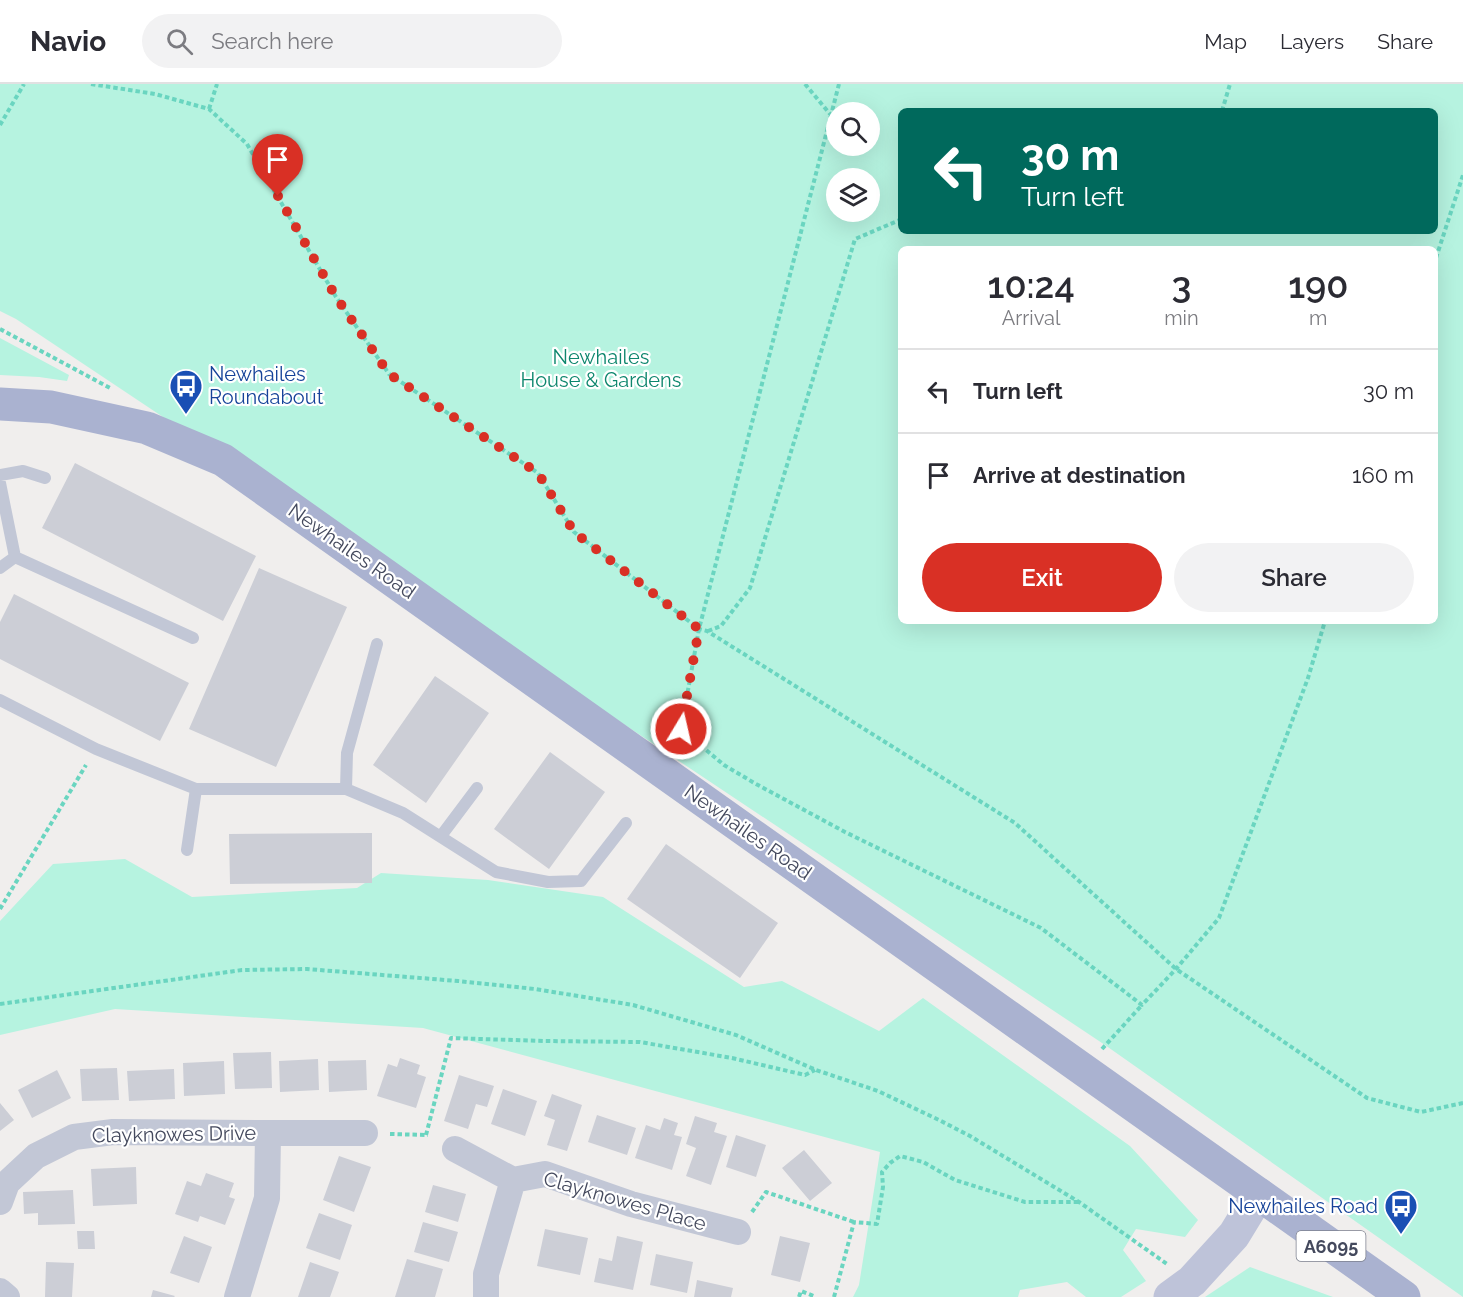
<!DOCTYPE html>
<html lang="en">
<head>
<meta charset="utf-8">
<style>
	body { margin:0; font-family:Raleway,sans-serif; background:#f2f2f3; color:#2b2b33; height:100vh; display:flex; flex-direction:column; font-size:22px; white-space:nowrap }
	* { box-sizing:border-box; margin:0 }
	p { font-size:20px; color:#7c7c81 }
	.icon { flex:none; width:33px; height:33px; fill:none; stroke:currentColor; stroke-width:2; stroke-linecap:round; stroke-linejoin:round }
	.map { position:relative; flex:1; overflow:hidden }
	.details { position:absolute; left:898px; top:162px; width:540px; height:378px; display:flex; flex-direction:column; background:#fff; border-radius:9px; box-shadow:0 6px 24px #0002 }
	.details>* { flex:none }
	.banner { position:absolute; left:898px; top:24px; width:540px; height:126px; border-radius:9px; box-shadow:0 6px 24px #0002; background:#00695c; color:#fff; overflow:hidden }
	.controls { position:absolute; left:826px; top:18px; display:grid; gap:12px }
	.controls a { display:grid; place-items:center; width:54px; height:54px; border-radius:50%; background:#fff; box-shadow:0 6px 24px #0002; font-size:30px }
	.pin { position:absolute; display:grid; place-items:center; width:51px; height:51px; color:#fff; margin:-62px -26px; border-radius:50% 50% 50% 0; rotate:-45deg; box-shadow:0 0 6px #0007 }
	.pin .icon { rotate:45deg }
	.me { position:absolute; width:66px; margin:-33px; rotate:9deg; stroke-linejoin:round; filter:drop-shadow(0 0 4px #0008) }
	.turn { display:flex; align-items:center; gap:21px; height:126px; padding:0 24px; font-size:27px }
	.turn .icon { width:78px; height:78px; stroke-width:2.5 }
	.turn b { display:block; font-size:42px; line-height:51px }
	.eta { display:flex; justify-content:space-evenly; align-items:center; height:102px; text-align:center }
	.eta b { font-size:36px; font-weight:600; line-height:42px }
	.action { display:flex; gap:12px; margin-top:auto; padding:12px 24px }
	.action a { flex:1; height:69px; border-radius:36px; background:#d93025; color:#fff; font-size:24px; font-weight:600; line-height:69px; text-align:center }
	.action a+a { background:#f2f2f3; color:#2b2b33 }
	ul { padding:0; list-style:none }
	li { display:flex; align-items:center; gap:18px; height:84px; padding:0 24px; border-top:2px solid #e1e1e2 }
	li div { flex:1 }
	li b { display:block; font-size:22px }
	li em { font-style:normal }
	header { display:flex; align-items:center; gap:36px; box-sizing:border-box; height:84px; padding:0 30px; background:#fff; border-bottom:2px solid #e1e1e2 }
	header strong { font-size:28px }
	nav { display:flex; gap:33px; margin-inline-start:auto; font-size:21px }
	.search { width:420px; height:54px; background:#f2f2f3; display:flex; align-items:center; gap:15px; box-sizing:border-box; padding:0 21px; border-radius:33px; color:#7c7c81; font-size:22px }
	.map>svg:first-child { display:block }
</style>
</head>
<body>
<header>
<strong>Navio</strong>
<div class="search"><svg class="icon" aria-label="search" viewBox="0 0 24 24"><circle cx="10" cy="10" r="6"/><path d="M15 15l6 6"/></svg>Search here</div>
<nav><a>Map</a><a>Layers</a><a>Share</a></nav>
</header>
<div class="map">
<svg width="1463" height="1213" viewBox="0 0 1463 1213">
	<rect width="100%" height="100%" fill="#f0eeed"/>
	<path fill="#b6f3e0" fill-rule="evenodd" d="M0,0h1463v1213l-358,-252 -1089,-726 -16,-8zM902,27h534v120h-534zM837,28h33v34h-33zM837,94h33v34h-33zM902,165h534v372h-534z
		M0,254l69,37 -2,6 -28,-4 -39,-2z
		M125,775l67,38 165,-9 24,-15 107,7 115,17 141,90 38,-6 97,50 44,-33 207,148 68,74 -13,17 -49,-8 -13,21 23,31 -25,16h-35l-19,-15 -47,8 -2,7h-165l6,-12 21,-133 -457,-124 -308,-19 -115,26v-114l53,-57z
		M1250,1183l83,30h-128z"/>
	<path fill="#ccced6" d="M75,379l181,93 -33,65 -181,-93z
		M259,484l88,39 -71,160 -87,-38z
		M14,510l175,89 -29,58 -160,-82v-37z
		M435,592l54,37 -63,90 -53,-38z
		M550,668l55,40 -56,77 -55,-40z
		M372,749v50l-142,1 -1,-50z
		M666,760l112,79 -38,55 -113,-79z
		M271,968l1,36 -37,1 -2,-36z
		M400,974l20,7 -3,9 9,3 -10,31 -39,-12 11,-32 9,3z
		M318,975l1,31 -39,2 -1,-31z
		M366,976l1,30 -38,2 -1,-31z
		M224,977l1,33 -41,2 -1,-33z
		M117,984l2,32 -37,1 -2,-32z
		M174,985l1,30 -46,2 -2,-30z
		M57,986l14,28 -39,20 -14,-28z
		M459,991l35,11 -7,21 -11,-3 -8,25 -24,-8z
		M503,1005l34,12 -12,35 -34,-12z
		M552,1010l30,11 -15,46 -20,-6 8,-25 -11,-4z
		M0,1019l14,17 -14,11z
		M597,1031l39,13 -9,27 -39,-13z
		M695,1032l22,7 -3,9 13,4 -16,49 -25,-9 10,-28 -10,-4z
		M664,1034l14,5 -4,12 8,2 -10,33 -37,-12 11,-33 14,5z
		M736,1051l30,10 -10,32 -30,-10z
		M804,1066l28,33 -22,18 -28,-33z
		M339,1072l32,11 -17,45 -31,-12z
		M136,1083l1,37 -44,2 -2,-37z
		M206,1089l28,10 -5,14 6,2 -10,26 -25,-9 -2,6 -23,-8 12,-33 14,5z
		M433,1101l33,9 -8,28 -33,-10z
		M73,1106l2,34 -37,1v-12l-14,1 -1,-22z
		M319,1129l33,12 -12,35 -34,-12z
		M423,1138l35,10 -9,30 -35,-10z
		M545,1145l43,9 -8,37 -43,-9z
		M77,1147h17l1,18h-17z
		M184,1152l28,11 -13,36 -29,-10z
		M617,1152l26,6 -10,48 -39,-8 5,-24 13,3z
		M780,1152l30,7 -10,39 -29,-7z
		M656,1170l37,8 -6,31 -37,-8z
		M407,1175l36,10 -8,28h-40z
		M46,1178l28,1 -2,34h-27z
		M310,1178l29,10 -9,25h-32z
		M697,1196l36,8 -2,9h-37z
		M153,1206l22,6 -1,1h-23z"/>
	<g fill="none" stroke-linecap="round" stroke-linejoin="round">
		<path stroke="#6ad5c0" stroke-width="4" stroke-dasharray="4.5 3" stroke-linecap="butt" d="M91,0l64,10 54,15 38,35 89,153 53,77 149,99 36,59 125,97 8,2 308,192 161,146 191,129 54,14 42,-9
			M805,0l25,30
			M839,0l-140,545 -18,100 43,36 32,19 89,48 196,96 101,77 34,-36 43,-51 89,-240 17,-57
			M209,25l8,-25
			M1222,27l8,-27
			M0,41l24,-41
			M1436,174l27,-83
			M0,245l110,59
			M708,547l13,-5 29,-38 105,-349 47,-20
			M0,825l86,-144
			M0,920l242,-34 65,-1 151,12 77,8 98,16 103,30 80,35 62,21 61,29 31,16 109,66 88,62
			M1102,965l40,-44
			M390,1050l38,1
			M426,1051l25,-97 92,3 97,1 92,16 73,17 10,-5
			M752,1128l14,-20 88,30
			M799,1213l2,-6 15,6
			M834,1213l20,-75 23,2 6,-37 -1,-15 8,-9 10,-7 23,6 32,18 70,22h54"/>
		<path stroke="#c2c7d6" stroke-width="12" d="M0,391l23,-4 22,7
			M0,399l15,74
			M0,484l15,-11 178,81
			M0,616l96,49 100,40h150l57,24 93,59 52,10 33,-1 45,-58
			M346,705l1,-36 30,-109
			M441,752l36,-48
			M187,766l9,-61"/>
		<path stroke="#c2c7d6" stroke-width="26" d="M268,1049h97
			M455,1065l58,31
			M0,1118l7,-19 29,-27 38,-19 39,-5 155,1 -1,65 -30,99
			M0,1207l7,6
			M486,1213v-23l27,-94 32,-6 86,30 107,28"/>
		<path stroke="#bec3d9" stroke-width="33" d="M1170,1213l22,-16 42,-46 25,-41"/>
		<path stroke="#aab2d0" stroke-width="33" d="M0,320l51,3 96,21 76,32 1181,837"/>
	</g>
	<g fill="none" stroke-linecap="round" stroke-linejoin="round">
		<path stroke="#d93025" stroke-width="10" stroke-dasharray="0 18" d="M278,112l58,101 53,77 149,99 36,59 125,97 -18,100"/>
	</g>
	<defs>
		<symbol id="bus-pin" viewBox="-11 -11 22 30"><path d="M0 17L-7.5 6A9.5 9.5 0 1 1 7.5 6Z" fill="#1a4fb4" stroke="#fff"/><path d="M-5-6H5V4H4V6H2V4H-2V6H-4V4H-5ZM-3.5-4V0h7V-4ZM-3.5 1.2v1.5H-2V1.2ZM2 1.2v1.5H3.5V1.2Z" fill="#fff"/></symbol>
	</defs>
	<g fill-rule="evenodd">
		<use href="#bus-pin" x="167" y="283" width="38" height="52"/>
		<use href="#bus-pin" x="1382" y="1103" width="38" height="52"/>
	</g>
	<g text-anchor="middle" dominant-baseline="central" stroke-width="4.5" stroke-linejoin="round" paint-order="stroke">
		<rect fill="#fff" stroke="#7c808e" stroke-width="1.5" x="1296.5" y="1147" width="69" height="30" rx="4.5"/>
		<g font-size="18" font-weight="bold" fill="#44495d">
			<text x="1331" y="1162">A6095</text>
		</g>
		<g font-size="20" fill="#0d866d" stroke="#fff">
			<text x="601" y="273">Newhailes<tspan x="601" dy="23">House &amp; Gardens</tspan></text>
		</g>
		<g font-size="20" fill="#164399" stroke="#fff" text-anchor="start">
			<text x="209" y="290">Newhailes<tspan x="209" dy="23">Roundabout</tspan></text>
			<text x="1378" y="1122" text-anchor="end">Newhailes Road</text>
		</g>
		<g font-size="20" fill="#44495d" stroke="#fff">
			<text transform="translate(352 467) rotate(35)">Newhailes Road</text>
			<text transform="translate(748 748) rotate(35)">Newhailes Road</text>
			<text transform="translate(174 1050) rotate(-1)">Clayknowes Drive</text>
			<text transform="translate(625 1117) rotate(16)">Clayknowes Place</text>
		</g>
	</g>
</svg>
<div class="controls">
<a><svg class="icon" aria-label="search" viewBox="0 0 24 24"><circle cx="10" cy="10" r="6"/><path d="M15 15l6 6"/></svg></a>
<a><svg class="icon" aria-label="layers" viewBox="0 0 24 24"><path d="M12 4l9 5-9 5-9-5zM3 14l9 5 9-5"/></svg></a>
</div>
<div class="pin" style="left:278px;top:112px;background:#d93025"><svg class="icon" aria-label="arrive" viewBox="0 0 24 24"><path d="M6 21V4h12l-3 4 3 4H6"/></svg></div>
<svg class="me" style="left:681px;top:645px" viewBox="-20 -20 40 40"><circle r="17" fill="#d93025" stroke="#fff" stroke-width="3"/><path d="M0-11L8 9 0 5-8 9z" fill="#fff"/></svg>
<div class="banner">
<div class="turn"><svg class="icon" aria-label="left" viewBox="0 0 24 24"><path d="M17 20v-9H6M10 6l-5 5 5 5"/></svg><div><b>30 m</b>Turn left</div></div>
</div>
<section class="details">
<div class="eta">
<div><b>10:24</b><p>Arrival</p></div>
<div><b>3</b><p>min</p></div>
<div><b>190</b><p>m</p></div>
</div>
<ul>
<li><svg class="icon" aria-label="left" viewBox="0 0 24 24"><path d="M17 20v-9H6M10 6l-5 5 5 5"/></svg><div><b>Turn left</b></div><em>30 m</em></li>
<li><svg class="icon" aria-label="arrive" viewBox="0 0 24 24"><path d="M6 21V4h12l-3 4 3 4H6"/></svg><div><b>Arrive at destination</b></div><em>160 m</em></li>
</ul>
<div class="action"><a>Exit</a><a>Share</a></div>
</section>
</div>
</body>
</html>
